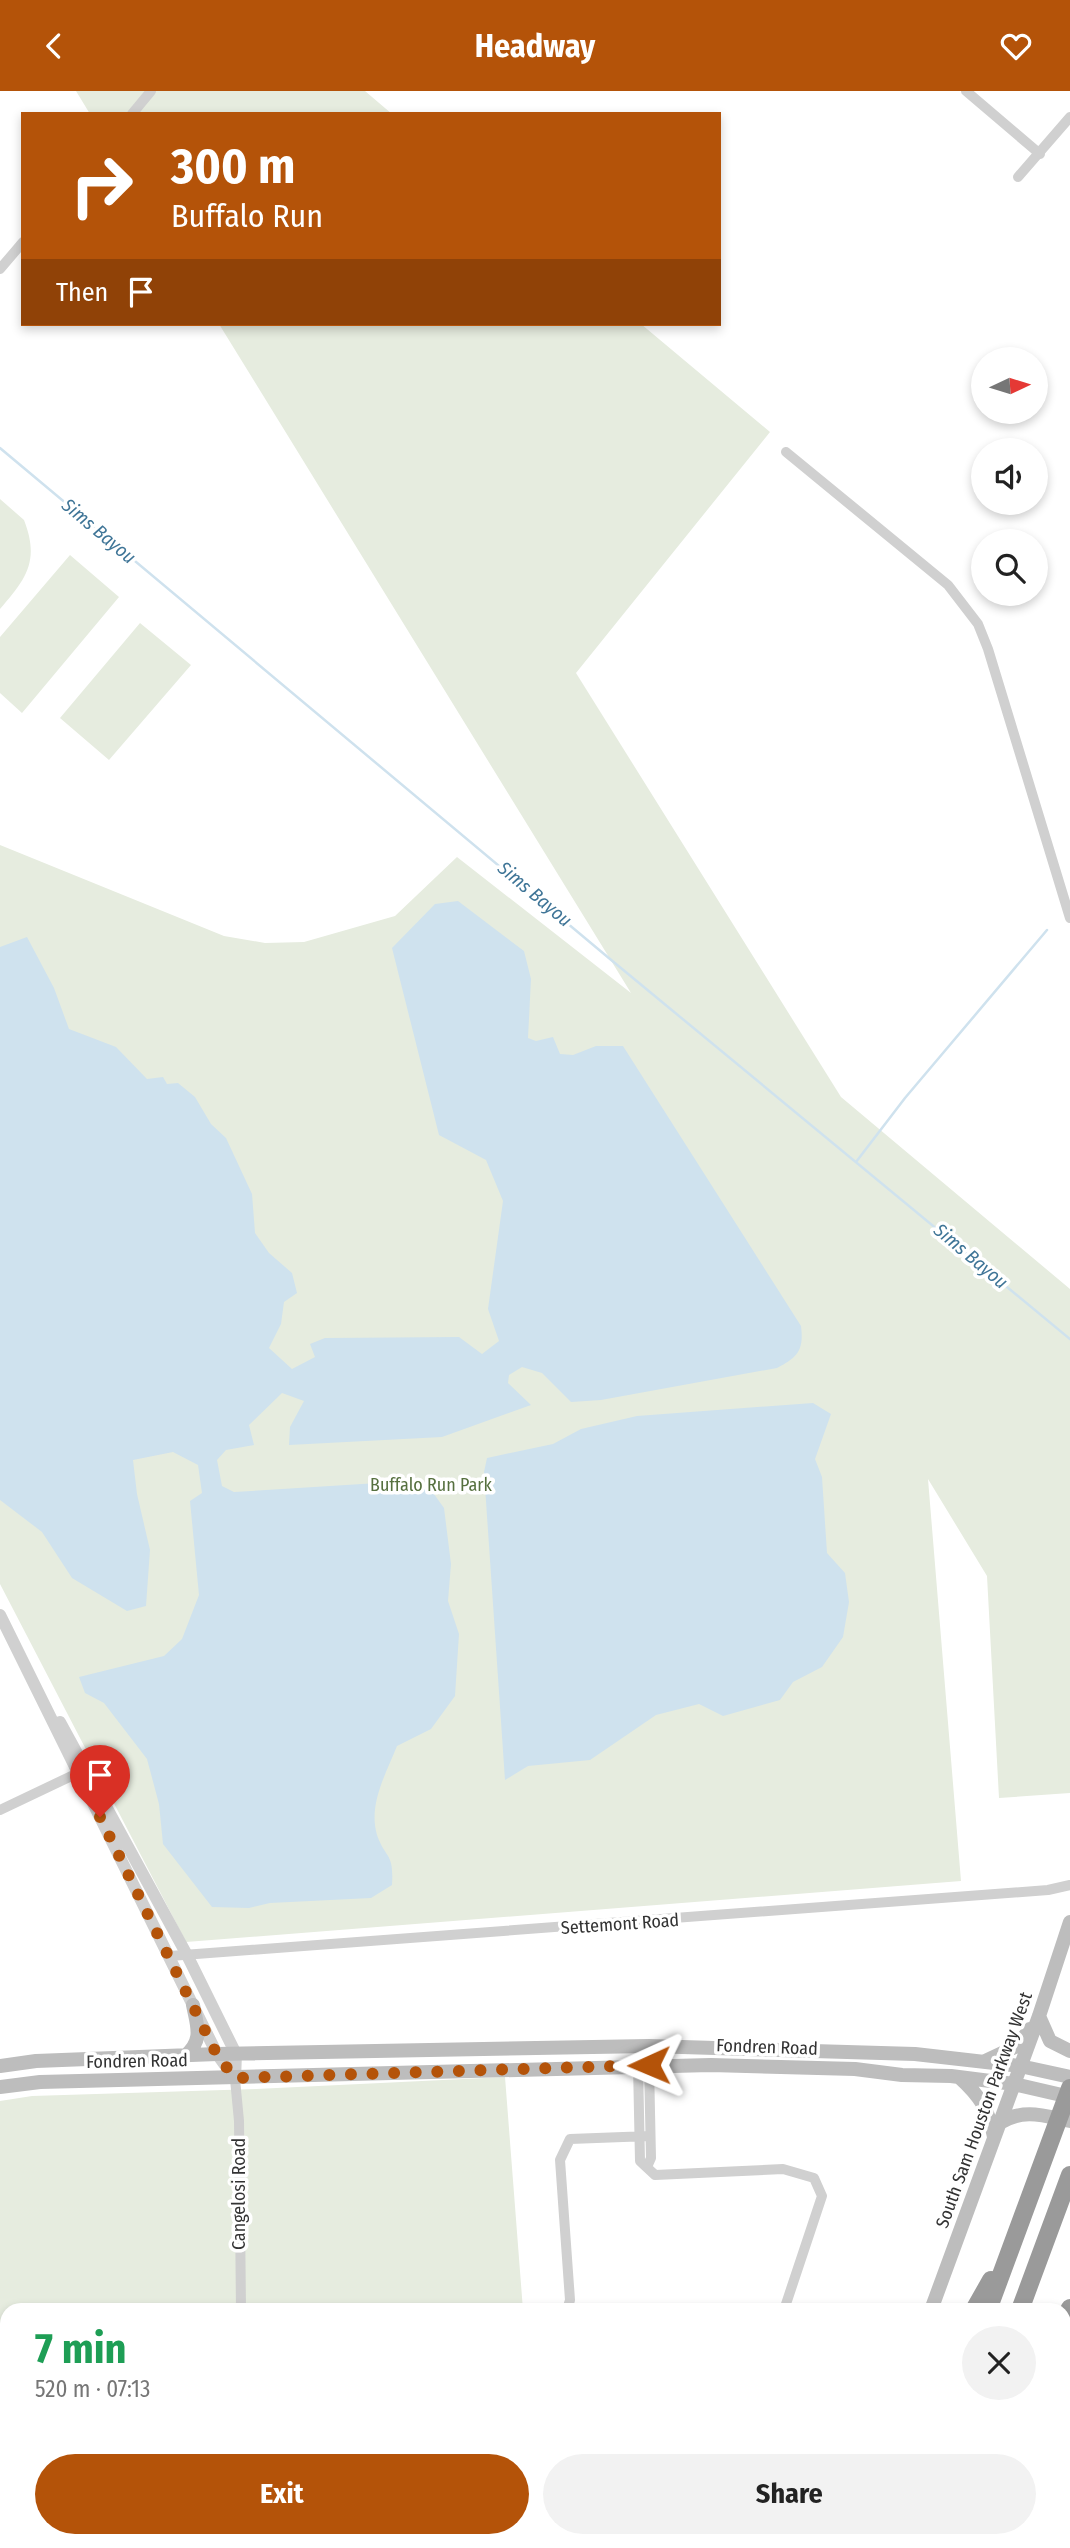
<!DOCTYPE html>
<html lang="en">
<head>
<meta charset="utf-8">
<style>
	body { margin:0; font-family:"Fira Sans Condensed",sans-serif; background:#f2f2f2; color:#222; height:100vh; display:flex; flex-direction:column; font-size:26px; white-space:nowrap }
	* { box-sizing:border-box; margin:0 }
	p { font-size:23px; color:#767676 }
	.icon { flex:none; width:38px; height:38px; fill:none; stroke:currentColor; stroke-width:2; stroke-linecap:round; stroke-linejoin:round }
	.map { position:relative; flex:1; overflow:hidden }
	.drawer { position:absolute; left:0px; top:2212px; width:1071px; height:245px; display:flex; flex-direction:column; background:#fff; border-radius:21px 21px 0 0; box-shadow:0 4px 10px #0003 }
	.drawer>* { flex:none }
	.banner { position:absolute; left:21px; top:21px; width:700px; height:214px; border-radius:0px; box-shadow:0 4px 10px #0003; background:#b45309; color:#fff; overflow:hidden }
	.needle { width:46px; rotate:86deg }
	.controls { position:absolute; left:971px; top:256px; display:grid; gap:14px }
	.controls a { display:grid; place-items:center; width:77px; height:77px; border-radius:50%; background:#fff; box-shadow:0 4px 10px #0003; font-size:35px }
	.pin { position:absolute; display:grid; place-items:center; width:60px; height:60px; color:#fff; margin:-72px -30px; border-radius:50% 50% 50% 0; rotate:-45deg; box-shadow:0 0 7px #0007 }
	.pin .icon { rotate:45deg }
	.me { position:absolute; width:77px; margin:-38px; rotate:269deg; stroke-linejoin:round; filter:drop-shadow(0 0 5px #0008) }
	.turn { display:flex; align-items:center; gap:24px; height:147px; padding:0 35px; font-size:32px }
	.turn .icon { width:91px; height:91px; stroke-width:2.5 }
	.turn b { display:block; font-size:49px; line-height:60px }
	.then { display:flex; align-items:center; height:66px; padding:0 35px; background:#0003; gap:14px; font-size:26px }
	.round { display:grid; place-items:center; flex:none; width:74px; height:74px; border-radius:37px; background:#f2f2f2 }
	.overview { display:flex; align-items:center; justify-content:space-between; height:119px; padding:0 35px }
	h1 { font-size:42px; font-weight:700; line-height:52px; color:#1e9e55 }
	.primary-button { display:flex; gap:14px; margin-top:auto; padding:14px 35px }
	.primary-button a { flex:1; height:80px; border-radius:42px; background:#b45309; color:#fff; font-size:28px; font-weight:700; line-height:80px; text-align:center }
	.primary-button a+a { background:#f2f2f2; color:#222 }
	header { display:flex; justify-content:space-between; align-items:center; height:91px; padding:0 35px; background:#b45309; color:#fff; font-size:32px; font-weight:700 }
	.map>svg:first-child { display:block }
</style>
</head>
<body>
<header><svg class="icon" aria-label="back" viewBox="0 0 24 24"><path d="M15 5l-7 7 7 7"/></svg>Headway<svg class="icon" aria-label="heart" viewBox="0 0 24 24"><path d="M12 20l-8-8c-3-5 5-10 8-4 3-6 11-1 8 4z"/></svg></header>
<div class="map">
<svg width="1070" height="2457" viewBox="0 0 1070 2457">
	<rect width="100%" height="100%" fill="#fff"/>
	<path fill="#e6ecdf" d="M76,0h289l27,23h-302z
		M219,233h422l129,108 -194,241 265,424 229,192v504l-71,5 -12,-222 -59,-97 33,402 -775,61 -186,-358v-739l224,91 41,7 39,-1 91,-26 62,-59 174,136z
		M0,408l24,21c16,41 2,59 -24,89z
		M70,464l49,42 -97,116 -22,-20v-56z
		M140,532l51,42 -82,95 -49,-42z
		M505,1986l18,233h-516v231h534l1,7h-542v-447l32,-5 224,-7z
		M1070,2351v106h-38l3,-7h29v-82z"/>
	<path fill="#cfe2ee" d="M458,810l66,50 7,28 -3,59 8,3 17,-4 7,17 13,1 23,-9h27l178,280c3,24 -3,31 -24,42l-176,32 -30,2 -29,-29 -20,-6 -13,8 -1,8 23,22 -89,32 -153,8 1,-18 14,-26 -22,-8 -33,32 5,20 -28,5 -9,10 5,26 12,6 160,-10 32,1 18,25 7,56 -3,37 11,33 -4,62 -24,33 -34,17c-11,28 -29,58 -20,89 9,25 17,17 15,50l-21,13 -101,5 -21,5 -37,-1 -49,-63 -4,-40 -12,-45 -43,-56 -19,-10 -6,-16 85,-21 18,-17 17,-44 -9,-94 12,-8 -4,-28 -25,-13 -40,8 4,34 13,56 -4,56 -19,5 -55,-33 -30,-46 -42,-32v-553l27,-10 27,51 15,41 47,18 31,32 16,-2 4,7 11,-1 17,14 16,27 15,14 26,56 3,39 14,20 23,20 5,20 -13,9 -3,22 -12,24 23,21 23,-12 -5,-13 15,-6 134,-1 23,17 17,-13 -11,-32 15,-108 -17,-41 -47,-25 -47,-187 43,-44z
		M813,1312l18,11 -16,45 7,18 5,76 18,20 4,29 -6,35 -21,30 -29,15 -13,18 -57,16 -24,-12 -43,11 -66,45 -62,6 -23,14 -21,-308 3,-14 66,-14 28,-15 56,-13z"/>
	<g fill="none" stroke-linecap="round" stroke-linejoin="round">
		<path stroke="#cfe2ee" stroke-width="2.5" d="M0,357l610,511 460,380
			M856,1071l49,-64 142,-168"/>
		<path stroke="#d0d0d0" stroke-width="10" d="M966,0l74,63
			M132,23l19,-23
			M1018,86l52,-60
			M0,178l23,-27
			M786,361l162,133 30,39 10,25 82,269
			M0,1719l82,-39
			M170,1865l878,-66 22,-5
			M638,1974l2,96 15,14 128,-6 31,9 8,18 -38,114
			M235,1988l4,42 2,189
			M647,2076l4,-9 -2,-93
			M567,2219l3,-10 -10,-140 10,-21 80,-3"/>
		<path stroke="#d0d0d0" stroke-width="12" d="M0,1524l217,439 18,25
			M60,1631l127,233 49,99 -1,25"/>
		<path stroke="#bdbdbd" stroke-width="14" d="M1039,1925l11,25 20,10
			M185,1965c19,-16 12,-30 8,-51
			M985,1970l32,-15 13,-17
			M0,1975l36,-5 181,-7 432,-8 266,8 105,12 50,11
			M959,1986c21,19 30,33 35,60
			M0,1996l40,-5 671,-17 144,4 47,6 49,1 63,8 56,13
			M1000,2032c23,-15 45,-7 70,-2
			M931,2219l108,-294 31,-94
			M1064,2248l6,-17
			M845,2457l2,-7
			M988,2457l3,-7"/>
		<path stroke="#9a9a9a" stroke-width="18" d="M974,2219l17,-30
			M988,2219l82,-222
			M1020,2219l50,-135
			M1064,2229l6,-12
			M868,2457l3,-7
			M901,2457l2,-7
			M933,2457l2,-7
			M954,2457l4,-7"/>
	</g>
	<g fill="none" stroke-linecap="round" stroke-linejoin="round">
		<path stroke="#b45309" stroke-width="12" stroke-dasharray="0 21.6" d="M100,1726l117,238 18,23 414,-13"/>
	</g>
	<g text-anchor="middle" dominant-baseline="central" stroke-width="7" stroke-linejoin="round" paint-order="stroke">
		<g font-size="18" fill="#56703f" stroke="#fff">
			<text x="431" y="1394">Buffalo Run Park</text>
		</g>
		<g font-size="18" fill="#333" stroke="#fff">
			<text transform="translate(620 1833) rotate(-4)">Settemont Road</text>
			<text transform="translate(767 1956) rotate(2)">Fondren Road</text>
			<text transform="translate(137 1970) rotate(-1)">Fondren Road</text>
			<text transform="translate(984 2019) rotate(-70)">South Sam Houston Parkway West</text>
			<text transform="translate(239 2103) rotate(-90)">Cangelosi Road</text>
		</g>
		<g font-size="19" font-style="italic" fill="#3f7597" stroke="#fff">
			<text transform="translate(99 440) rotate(40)">Sims Bayou</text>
			<text transform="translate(535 803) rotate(40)">Sims Bayou</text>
			<text transform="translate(971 1165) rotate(40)">Sims Bayou</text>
		</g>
	</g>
</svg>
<div class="controls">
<a><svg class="needle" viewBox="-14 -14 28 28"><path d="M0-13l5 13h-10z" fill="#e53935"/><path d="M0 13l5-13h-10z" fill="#767676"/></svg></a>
<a><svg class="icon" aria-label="sound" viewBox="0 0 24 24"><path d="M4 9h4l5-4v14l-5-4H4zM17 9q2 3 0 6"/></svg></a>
<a><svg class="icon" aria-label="search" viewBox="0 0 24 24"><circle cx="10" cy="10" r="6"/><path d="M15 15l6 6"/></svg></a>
</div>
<div class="pin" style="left:100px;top:1726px;background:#d93025"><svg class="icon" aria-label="arrive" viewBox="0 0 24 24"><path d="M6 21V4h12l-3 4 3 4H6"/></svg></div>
<svg class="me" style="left:649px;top:1974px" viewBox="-20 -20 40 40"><path d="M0-17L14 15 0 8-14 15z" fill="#b45309" stroke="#fff" stroke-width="4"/></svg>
<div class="banner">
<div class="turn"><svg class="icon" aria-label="right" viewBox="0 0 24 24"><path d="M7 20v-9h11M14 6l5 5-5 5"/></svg><div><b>300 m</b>Buffalo Run</div></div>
<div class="then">Then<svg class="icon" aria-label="arrive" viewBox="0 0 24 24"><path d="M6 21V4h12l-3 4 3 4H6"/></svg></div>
</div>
<section class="drawer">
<div class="overview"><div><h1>7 min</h1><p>520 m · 07:13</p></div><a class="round"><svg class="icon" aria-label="close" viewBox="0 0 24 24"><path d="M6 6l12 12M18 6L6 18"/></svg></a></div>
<div class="primary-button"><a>Exit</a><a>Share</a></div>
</section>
</div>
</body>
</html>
